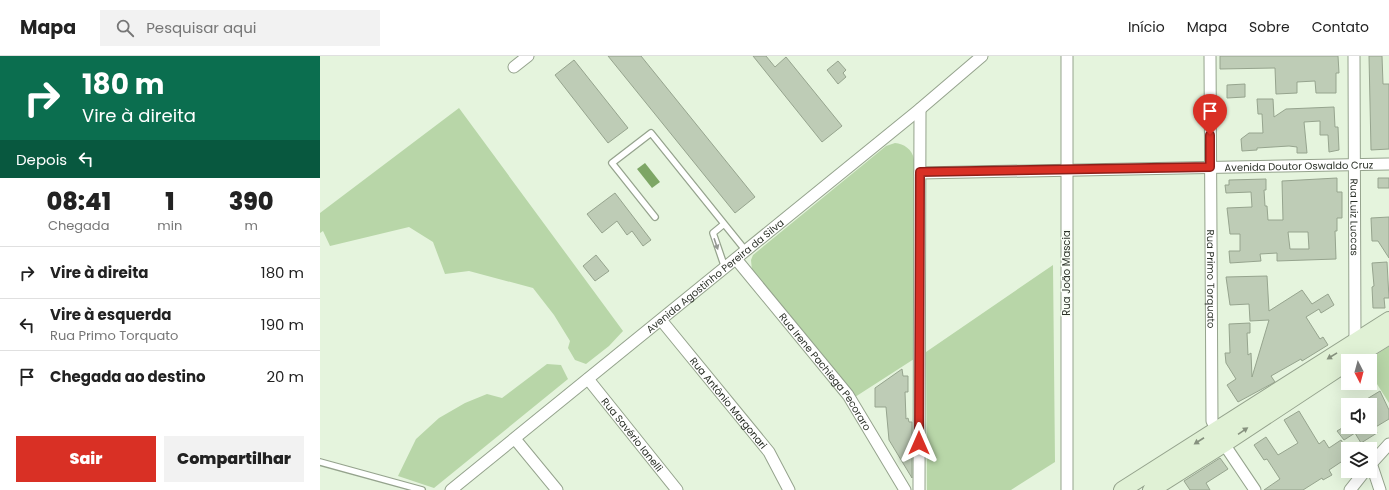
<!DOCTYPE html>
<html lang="pt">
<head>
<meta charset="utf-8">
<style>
	body { margin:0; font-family:Poppins,sans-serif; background:#f2f2f2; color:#222; height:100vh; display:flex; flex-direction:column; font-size:15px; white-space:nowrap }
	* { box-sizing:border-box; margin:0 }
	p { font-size:13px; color:#767676 }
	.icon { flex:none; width:22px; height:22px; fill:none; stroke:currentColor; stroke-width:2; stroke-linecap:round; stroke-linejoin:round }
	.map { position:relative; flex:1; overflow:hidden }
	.sheet { display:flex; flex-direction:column; background:#fff; width:320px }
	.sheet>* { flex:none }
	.hud { background:#0b6e4f; color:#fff; overflow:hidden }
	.needle { width:26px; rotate:174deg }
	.fabs { position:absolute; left:1021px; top:298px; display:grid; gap:8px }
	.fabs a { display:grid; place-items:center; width:36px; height:36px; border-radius:0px; background:#fff; box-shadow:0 4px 16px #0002; font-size:20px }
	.pin { position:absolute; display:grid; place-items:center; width:34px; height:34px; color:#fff; margin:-41px -17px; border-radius:50% 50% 50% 0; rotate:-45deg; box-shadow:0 0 4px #0007 }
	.pin .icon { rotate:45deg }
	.me { position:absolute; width:44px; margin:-22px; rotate:0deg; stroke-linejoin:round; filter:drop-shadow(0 0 3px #0008) }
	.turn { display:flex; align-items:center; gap:14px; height:84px; padding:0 16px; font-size:18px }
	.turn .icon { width:52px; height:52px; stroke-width:2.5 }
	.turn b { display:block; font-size:28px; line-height:34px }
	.then { display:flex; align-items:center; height:38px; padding:0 16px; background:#0003; gap:8px; font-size:15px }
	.eta { display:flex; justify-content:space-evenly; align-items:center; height:68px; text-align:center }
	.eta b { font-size:24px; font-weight:800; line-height:28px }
	.action { display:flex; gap:8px; margin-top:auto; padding:8px 16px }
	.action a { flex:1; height:46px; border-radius:0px; background:#d93025; color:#fff; font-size:16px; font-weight:800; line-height:46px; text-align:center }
	.action a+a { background:#f2f2f2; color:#222 }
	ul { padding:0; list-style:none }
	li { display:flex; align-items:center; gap:12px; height:52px; padding:0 16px; border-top:1px solid #e0e0e0 }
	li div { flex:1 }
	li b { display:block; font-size:15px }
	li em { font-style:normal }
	header { display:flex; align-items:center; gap:24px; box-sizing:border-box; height:56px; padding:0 20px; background:#fff; border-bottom:1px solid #e0e0e0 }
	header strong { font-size:19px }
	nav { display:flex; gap:22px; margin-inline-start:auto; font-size:14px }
	.search { width:280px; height:36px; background:#f2f2f2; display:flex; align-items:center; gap:10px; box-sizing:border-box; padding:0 14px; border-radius:0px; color:#767676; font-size:15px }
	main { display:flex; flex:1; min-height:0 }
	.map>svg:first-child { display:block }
</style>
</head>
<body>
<header>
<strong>Mapa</strong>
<div class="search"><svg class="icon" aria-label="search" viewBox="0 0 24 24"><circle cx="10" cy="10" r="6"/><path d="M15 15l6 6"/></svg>Pesquisar aqui</div>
<nav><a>Início</a><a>Mapa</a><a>Sobre</a><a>Contato</a></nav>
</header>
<main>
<section class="sheet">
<div class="hud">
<div class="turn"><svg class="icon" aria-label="right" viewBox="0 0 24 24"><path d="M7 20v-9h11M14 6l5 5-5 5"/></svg><div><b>180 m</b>Vire à direita</div></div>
<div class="then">Depois<svg class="icon" aria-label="left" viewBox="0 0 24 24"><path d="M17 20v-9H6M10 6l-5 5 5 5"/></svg></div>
</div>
<div class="eta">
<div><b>08:41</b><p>Chegada</p></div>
<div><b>1</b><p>min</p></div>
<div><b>390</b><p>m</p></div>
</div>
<ul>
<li><svg class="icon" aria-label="right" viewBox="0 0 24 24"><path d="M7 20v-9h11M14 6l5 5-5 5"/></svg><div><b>Vire à direita</b></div><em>180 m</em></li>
<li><svg class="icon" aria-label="left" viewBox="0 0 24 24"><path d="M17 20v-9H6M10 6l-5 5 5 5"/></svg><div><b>Vire à esquerda</b><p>Rua Primo Torquato</p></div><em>190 m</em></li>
<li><svg class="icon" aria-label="arrive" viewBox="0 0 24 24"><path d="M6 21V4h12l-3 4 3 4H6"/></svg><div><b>Chegada ao destino</b></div><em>20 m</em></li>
</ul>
<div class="action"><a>Sair</a><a>Compartilhar</a></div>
</section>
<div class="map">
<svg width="1069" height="434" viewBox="0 0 1069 434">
	<rect width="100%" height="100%" fill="#e5f4dd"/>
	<path fill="#b8d6a8" d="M139,52l164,223 -14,15 -23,18 -11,-4 -7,-12 2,-7 -16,-26 -21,-27 -64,-17 -24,3 -12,-32 -24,-15 -79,19 -7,-15 -3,2v-20z
		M575,87c9,1 17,6 19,16v200l-59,38 -4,-7 -99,-119 -1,-11 2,-5 133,-109z
		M733,209l2,197 -44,28h-84l-1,-138z
		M1069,290v57l-19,-30v-12h-3z
		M227,308l14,1 7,14 -134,109 -36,-12 18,-37 23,-21 26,-15 22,-9 15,4z"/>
	<path fill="#7da665" d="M325,107l15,19 -8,6 -15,-19z"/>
	<path fill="#beccb6" stroke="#96a48e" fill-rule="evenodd" d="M288,0h33l114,141 -20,16z
		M433,0h13l9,11 11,-10 56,69 -20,16z
		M900,0h118l1,17h-3v20h-20l-1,-12 -18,1v11l-21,1 -1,-26 -55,1z
		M1049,0h13l1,28h6v65l-18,1z
		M254,4l54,68 -20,15 -53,-68z
		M518,5l8,9 -3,3 3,4 -8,7 -11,-14z
		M925,28v13l-18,1v-13z
		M937,43h16l1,18 12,-8 48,-2 1,20h3l1,23 -10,2 -1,-17h-8v-14l-16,1 3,31h-10v-6l-8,-1 -32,2v2l-15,1 -1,-12 8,-6h14l-1,-19h-4z
		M1017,122v14h5v26h-5v13h-2l1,28 -59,2v-8l-17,1 1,7 -31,2 -1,-12h11v-17h-10l-3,-26 25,-1 -1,-15 -25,1 -1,-8h4v-5l37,-1v11h-2l1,16h2l1,14h15l-1,-39zM968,176h20l1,17h-19z
		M1058,122h11v10h-11z
		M295,137l36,47 -8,6 -11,-15 -5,4 -10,-14 -15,12 -15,-19z
		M1069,161v41l-11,-17h-6l-1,-23z
		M276,199l13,16 -14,10 -12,-15z
		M1067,206l2,36h-5l1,10h-12l-1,-21 2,-1 -2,-23z
		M947,220l2,35 33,-21 10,14 16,-10 6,11 -13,8 -2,-4 -13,8 14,22 3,-2 5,8 -26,16 -1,-2 -30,17 4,6 -37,20 -11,-17 9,-6 -10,-16 -1,-10h5l-1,-29 21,-1v10h-3l1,22 3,-2 1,24 17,-57 -19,1 -1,-17 -19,1 -4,-28z
		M582,313l1,7h5v16h-3l1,27 2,-1 1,4h3v56l-23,-38 -3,-33h-11v-19z
		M1060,335l9,19v9l-15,9 3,5 -16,10 -6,-10 -11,7 -7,-9 10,-6 1,2h22v-22h-13z
		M979,355l20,33 5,-4 5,8 12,-8 7,11v22l-7,-11 -12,8 3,5 -9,5 -1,-2 -19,12h-39l16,-11 -13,-20 -3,1 -10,-15 12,-8 12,18 20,-12 -14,-23z
		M900,402l8,11 -22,14 4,7h-20l-6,-9z"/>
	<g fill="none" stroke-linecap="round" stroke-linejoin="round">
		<defs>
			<path id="lane" d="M335,161l-43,-54 39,-30 95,118
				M404,168l-11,9 12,35
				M0,406l102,28"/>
			<g id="street">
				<path id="s1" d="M890,0l2,365 12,23 31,46"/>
				<path id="s2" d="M1034,0l1,285 2,4"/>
				<path d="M194,11l14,-11"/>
				<path id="s3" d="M600,117l469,-9"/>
				<path id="s4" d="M416,203l112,136 57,95"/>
				<path id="s5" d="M341,264l108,132 20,38"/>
				<path id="s6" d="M268,323l89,111"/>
				<path d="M195,383l42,51"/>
				<path d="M1051,407l9,27"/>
				<path d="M1050,409l19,-21"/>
				<path id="s7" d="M131,434l469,-381 62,-53"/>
				<path d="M599,434l1,-381"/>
				<path d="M747,434v-434"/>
				<path d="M1030,434l15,-19"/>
			</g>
			<path id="secondary" d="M1029,305l40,-25
				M802,434l267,-170
				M831,434l73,-46 124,-82"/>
		</defs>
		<use href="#lane" stroke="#95a38d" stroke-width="8"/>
		<use href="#street" stroke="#95a38d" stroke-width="13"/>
		<use href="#secondary" stroke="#95a38d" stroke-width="18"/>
		<use href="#lane" stroke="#fff" stroke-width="5.5"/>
		<use href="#street" stroke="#fff" stroke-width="11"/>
		<use href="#secondary" stroke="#e0f1d5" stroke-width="16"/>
	</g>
	<defs><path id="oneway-solid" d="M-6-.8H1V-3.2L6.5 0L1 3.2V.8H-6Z"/></defs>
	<use fill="#959894" href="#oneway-solid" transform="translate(396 188) rotate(71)"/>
	<g fill="#86917e">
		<use href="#oneway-solid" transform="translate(1012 300) rotate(148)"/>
		<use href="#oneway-solid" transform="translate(923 375) rotate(-34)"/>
		<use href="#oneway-solid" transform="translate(879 385) rotate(147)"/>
	</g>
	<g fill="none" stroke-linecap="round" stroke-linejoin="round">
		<defs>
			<path id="route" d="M599,387l1,-271 290,-5v-32"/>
		</defs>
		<use href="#route" stroke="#8d1f18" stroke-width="10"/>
		<use href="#route" stroke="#d93025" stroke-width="7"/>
	</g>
	<g text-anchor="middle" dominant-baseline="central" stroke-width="3" stroke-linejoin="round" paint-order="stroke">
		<g font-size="10" fill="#2b3128" stroke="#f8fef5">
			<text stroke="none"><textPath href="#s3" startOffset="379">Avenida Doutor Oswaldo Cruz</textPath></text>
			<text stroke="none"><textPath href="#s2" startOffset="161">Rua Luiz Luccas</textPath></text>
			<text transform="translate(746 217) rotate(-90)">Rua João Mascia</text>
			<text stroke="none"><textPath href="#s7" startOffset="340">Avenida Agostinho Pereira da Silva</textPath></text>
			<text stroke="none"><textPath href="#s1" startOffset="223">Rua Primo Torquato</textPath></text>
			<text stroke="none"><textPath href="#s4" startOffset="144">Rua Irene Pachiega Pecoraro</textPath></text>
			<text stroke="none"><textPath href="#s5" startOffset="107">Rua Antônio Margonari</textPath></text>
			<text stroke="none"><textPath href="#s6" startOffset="71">Rua Savério Ianelli</textPath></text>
		</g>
	</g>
</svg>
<div class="fabs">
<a><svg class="needle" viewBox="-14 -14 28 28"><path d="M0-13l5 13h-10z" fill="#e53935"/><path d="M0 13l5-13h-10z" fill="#767676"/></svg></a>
<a><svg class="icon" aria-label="sound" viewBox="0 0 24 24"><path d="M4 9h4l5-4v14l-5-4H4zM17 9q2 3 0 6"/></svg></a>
<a><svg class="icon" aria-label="layers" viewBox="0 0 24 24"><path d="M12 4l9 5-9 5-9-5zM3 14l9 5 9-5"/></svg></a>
</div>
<div class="pin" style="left:890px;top:79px;background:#d93025"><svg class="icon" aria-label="arrive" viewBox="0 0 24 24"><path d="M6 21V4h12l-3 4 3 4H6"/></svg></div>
<svg class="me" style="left:599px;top:387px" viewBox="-20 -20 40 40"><path d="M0-17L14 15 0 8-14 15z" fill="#d93025" stroke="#fff" stroke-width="4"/></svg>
</div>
</main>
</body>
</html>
